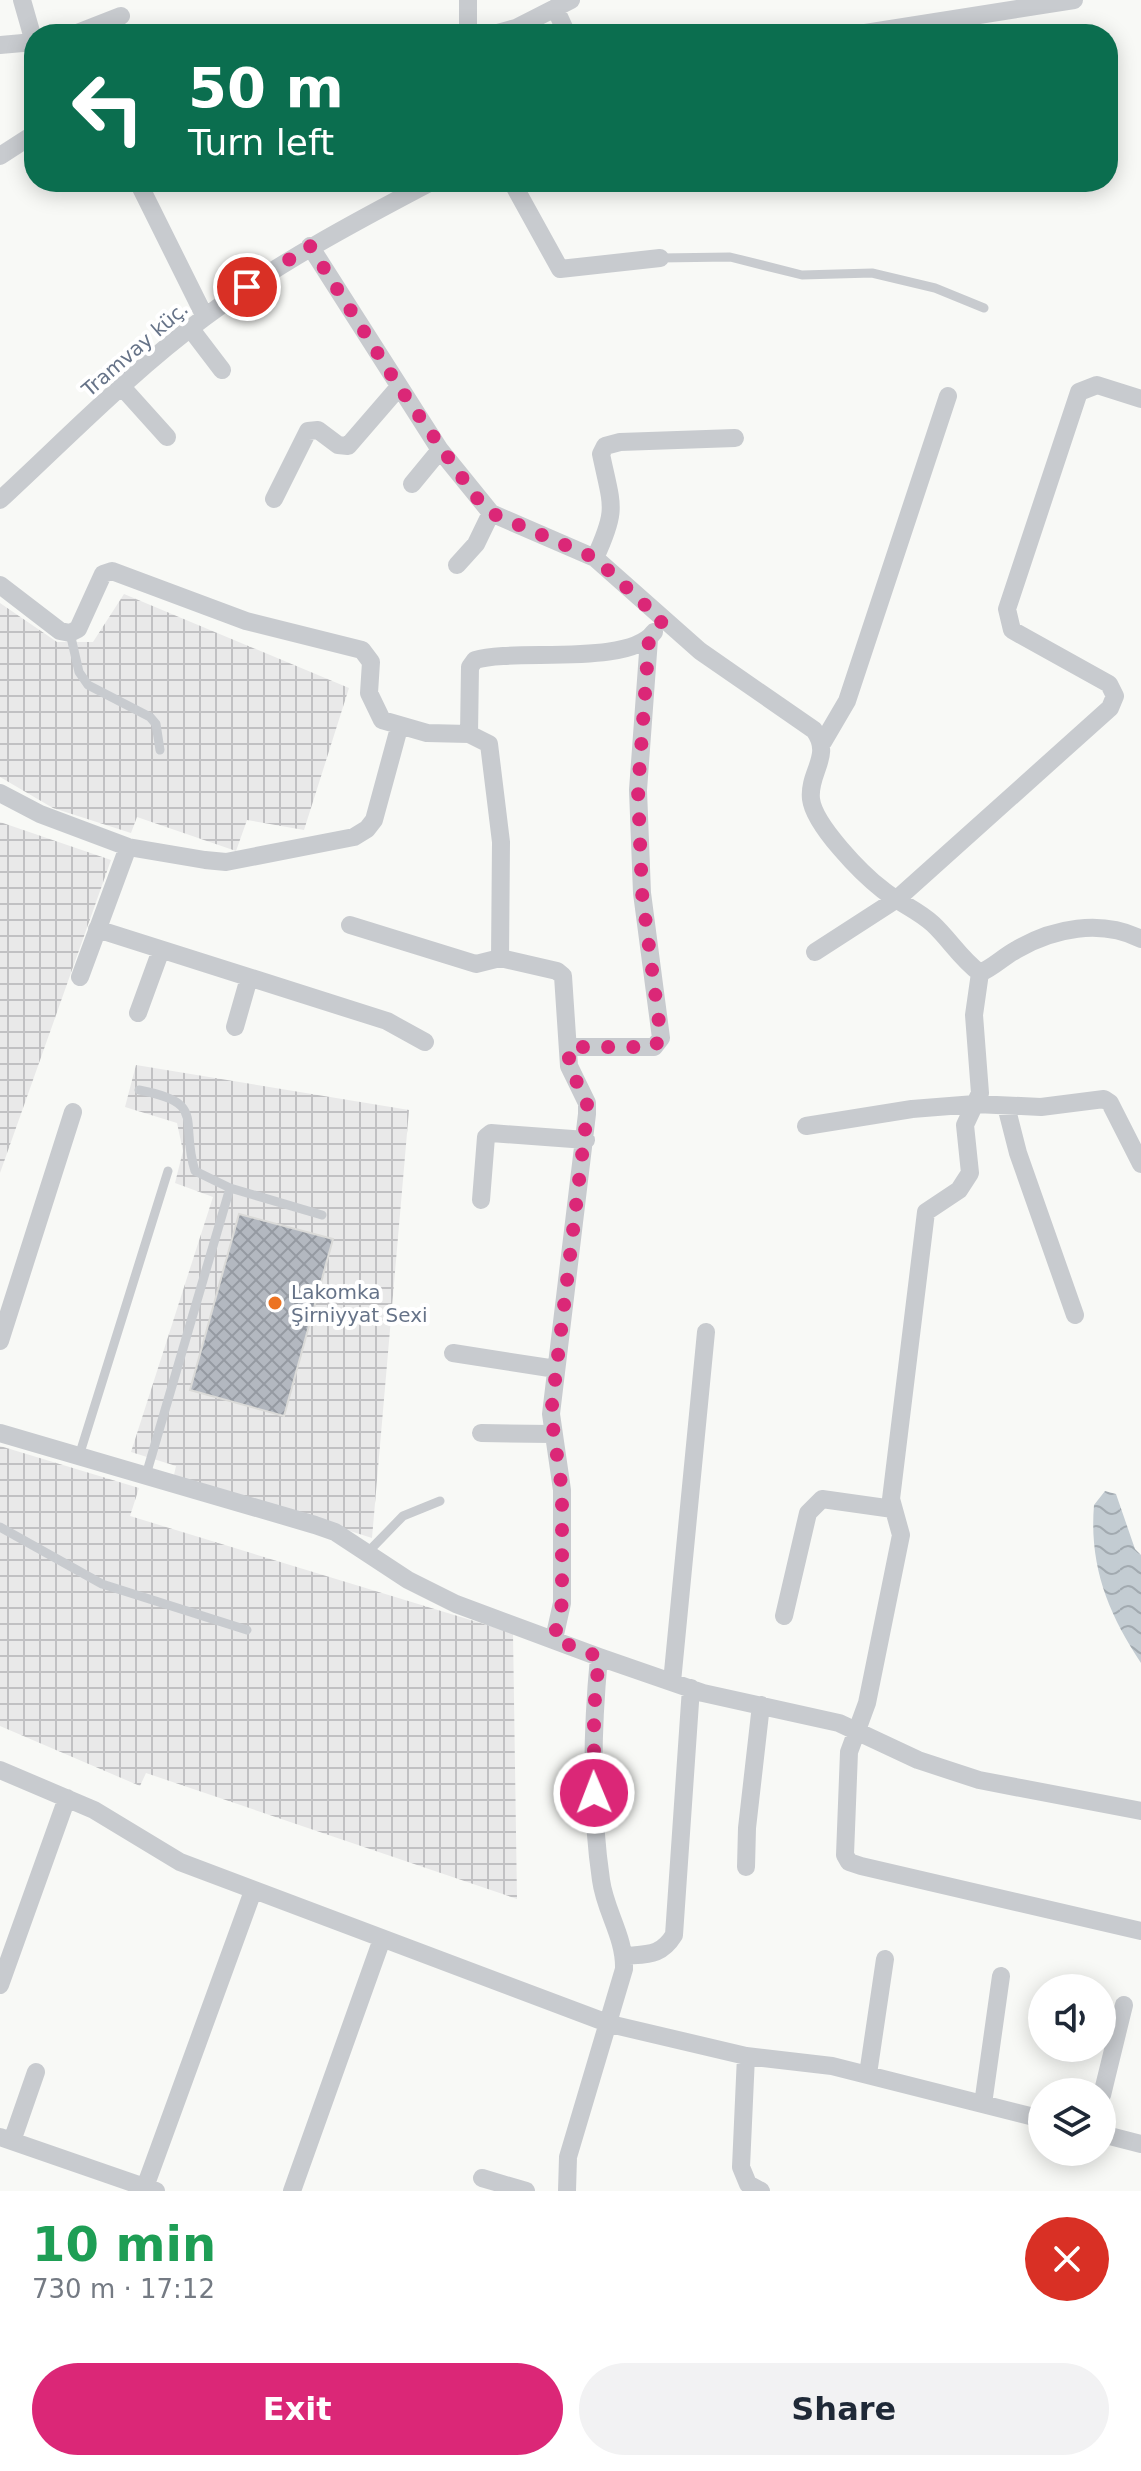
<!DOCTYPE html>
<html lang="en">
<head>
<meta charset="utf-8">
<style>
	body { margin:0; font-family:"DejaVu Sans",sans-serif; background:#f2f2f3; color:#1f2937; height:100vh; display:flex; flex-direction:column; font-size:30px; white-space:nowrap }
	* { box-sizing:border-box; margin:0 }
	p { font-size:26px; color:#747a83 }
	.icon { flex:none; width:44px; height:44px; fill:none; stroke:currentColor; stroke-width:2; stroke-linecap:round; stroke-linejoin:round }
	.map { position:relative; height:2191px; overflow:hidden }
	.sheet { display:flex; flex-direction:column; background:#fff; flex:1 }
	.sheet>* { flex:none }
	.guide { position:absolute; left:24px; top:24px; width:1094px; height:168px; border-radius:32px; box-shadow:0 4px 20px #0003; background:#0b6e4f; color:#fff; overflow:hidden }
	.tools { position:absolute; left:1028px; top:1974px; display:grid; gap:16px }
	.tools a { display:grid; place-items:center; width:88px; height:88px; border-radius:50%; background:#fff; box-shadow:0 4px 20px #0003; font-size:40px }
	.pin { position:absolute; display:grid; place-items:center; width:68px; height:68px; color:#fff; margin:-34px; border:4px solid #fff; border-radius:50%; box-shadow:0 2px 8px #0007 }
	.me { position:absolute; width:88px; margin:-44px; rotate:359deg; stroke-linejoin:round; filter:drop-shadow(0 0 6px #0008) }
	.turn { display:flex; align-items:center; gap:28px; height:168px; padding:0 32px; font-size:36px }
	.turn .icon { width:104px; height:104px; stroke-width:2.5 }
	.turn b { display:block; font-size:56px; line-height:68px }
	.round { display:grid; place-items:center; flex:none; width:84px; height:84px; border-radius:42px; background:#f2f2f3 }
	.overview { display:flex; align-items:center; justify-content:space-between; height:136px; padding:0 32px }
	h1 { font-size:48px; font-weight:700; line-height:60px; color:#1e9e55 }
	.primary-button { display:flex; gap:16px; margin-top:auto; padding:16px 32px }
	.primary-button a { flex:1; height:92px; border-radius:48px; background:#db2777; color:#fff; font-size:32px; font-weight:700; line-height:92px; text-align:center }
	.primary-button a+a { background:#f2f2f3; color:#1f2937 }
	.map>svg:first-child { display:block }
</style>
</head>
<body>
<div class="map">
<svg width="1141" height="2191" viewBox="0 0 1141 2191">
	<defs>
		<pattern id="industrial-grid" width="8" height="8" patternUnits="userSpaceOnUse" patternTransform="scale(2)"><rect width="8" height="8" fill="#e9e9e9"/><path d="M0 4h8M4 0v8" fill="none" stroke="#c1c1c3"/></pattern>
		<pattern id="water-waves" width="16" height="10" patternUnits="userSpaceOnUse" patternTransform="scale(2)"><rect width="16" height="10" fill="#c3ccd2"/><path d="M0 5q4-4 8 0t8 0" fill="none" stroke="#a2aab0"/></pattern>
		<pattern id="building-cross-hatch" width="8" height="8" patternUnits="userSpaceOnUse" patternTransform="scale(2)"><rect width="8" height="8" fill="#b3b8c0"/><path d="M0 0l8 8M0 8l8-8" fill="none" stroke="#959aa2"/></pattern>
	</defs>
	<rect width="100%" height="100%" fill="#f8f9f6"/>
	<path fill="url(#industrial-grid)" d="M124,594l225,94 -45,142 -57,-10 -11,31 -99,-34 -6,16 -78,-25 -53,-31v-174l57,39h36z
		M0,822l111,38 -111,313z
		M136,1065l273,45 -37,428 -198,-63 2,-9 -45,-14 82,-255 -38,-14 8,-32 -6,-28 -52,-16z
		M0,1446l139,42 -9,28 383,117 4,266 -371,-126 -6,13 -140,-60z"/>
	<path fill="url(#water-waves)" d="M1105,1491l11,3 19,55 6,6v108c-33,-50 -52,-97 -47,-158z"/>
	<path fill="url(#building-cross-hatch)" stroke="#dadad8" stroke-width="2" d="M239,1214l94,25 -49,177 -94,-26z"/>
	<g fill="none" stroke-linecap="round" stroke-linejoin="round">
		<path stroke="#c8cbcf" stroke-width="9" d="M660,258l70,-1 72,18 70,-2 63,15 49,20
			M70,633l9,39 9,13 62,32 6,7 4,26
			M139,1090c69,13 40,30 56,81l35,17 92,27
			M79,1456l89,-285
			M146,1475l84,-287
			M0,1527l102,57 145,46
			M367,1553l36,-37 37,-15"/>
		<path stroke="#c8cbcf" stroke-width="18" d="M468,0v34
			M555,8l12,26
			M75,34l46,-18
			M494,34l22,-6 55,-28
			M859,34l215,-34
			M0,45l34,-3 -12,-42
			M0,156l34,-22
			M138,182l67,135
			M512,182l48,87 100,-11
			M310,246l130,204 51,63 104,45 105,93 114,79c19,26 -6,42 -3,69 3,26 51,75 72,91 16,13 35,20 50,34 17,16 28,35 47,49 14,-6 23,-16 36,-23 37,-22 85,-31 125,-11
			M190,328l32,42
			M122,387l45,50
			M412,484l28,-34
			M274,499l34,-68 10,-1 20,15 10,1 51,-59
			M0,500c67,-62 132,-129 205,-183 71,-53 148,-94 226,-135
			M595,558c23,-50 17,-51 6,-104l4,-8 15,-4 115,-4
			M457,565l19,-21 15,-31
			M0,585l60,46 10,2 8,-4 25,-55 9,-3 134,50 116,29 9,12 -2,31 13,27 45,13 42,1 20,10 12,98 -1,116 57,13 6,5 6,90 18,37v11l-36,300 11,76v113l-8,36
			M469,734l1,-67 5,-7c39,-12 154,7 179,-28
			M823,742l24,-41 101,-305
			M0,793l40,21 88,33 77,13 21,2 128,-25 13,-8 7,-9 25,-92
			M350,925l126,39 24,-6
			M97,929l290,92 38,21
			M815,952l82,-53 213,-191 5,-12 -6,-12 -97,-54 -5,-21 72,-217 18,-7 44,14
			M980,973l-6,42 6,78 -15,32 5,48 -11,17 -33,22 -35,287 10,36 -34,168 -18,49 -4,103 4,7 12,4 280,65
			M80,977l48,-130
			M138,1013l23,-63
			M235,1027l14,-49
			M569,1047h85l7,-9 -19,-145 -4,-103 11,-151
			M1006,1106l12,47 57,162
			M806,1126l106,-17 63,-5 66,3 63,-8 6,4 31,61
			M481,1200l5,-63 5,-4 95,7
			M0,1341l73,-229
			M453,1353l103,16
			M0,1433l315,92 20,7 73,48 48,24 143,53 104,36 136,30 79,37 61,20 162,31
			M481,1433l71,1
			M784,1616l24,-103 14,-14 71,10
			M672,1682l34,-350
			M0,1770l94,40 86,52 430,162 136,32 86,10 210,53
			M746,1867l1,-39 14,-123
			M625,1956c23,-2 36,0 49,-21l17,-247
			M0,1985l67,-187
			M746,2056l-5,111 7,17 13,7
			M868,2074l17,-115
			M1102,2095l22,-90
			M983,2104l18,-128
			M1102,2134l39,10
			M0,2137l156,54
			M12,2141l24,-69
			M482,2178l44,13
			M145,2187l108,-296
			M292,2191l90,-252
			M567,2191l1,-34 56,-188c1,-32 -19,-58 -23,-89 -11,-75 -9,-149 -2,-223"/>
	</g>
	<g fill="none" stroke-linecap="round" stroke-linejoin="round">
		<path stroke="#db2777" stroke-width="14" stroke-dasharray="0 25.2" d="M247,287l63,-41 89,141 76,109 16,17 104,45 67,63 -13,18 -11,151 4,103 19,145 -7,9h-85v19l18,37v11l-36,300 11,76v113l-8,36 45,18 -5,53v83"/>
	</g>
	<circle fill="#ec7322" stroke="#fff" stroke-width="3" cx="275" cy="1303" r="8"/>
	<g text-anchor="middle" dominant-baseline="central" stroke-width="8" stroke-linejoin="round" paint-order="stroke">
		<g font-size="20" fill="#667388" stroke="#fff">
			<text transform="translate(135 349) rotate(-41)">Tramvay küç.</text>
		</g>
		<g font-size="20" fill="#667388" stroke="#fff" text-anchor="start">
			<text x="291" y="1292">Lakomka<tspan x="291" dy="23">Şirniyyat Sexi</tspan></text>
		</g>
	</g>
</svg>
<div class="tools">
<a><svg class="icon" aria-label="sound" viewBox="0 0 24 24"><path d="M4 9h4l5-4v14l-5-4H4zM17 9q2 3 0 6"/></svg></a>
<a><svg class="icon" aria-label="layers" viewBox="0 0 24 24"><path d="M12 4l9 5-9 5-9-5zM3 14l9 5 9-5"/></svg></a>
</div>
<div class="pin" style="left:247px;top:287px;background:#d93025"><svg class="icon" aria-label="arrive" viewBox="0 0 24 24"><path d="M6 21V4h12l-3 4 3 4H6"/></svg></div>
<svg class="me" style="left:594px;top:1793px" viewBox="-20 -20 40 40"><circle r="17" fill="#db2777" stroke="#fff" stroke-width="3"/><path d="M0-11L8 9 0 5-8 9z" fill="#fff"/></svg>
<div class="guide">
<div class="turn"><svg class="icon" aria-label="left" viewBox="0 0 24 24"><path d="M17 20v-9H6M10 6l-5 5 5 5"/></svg><div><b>50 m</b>Turn left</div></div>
</div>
</div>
<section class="sheet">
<div class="overview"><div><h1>10 min</h1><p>730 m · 17:12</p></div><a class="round" style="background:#d93025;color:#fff"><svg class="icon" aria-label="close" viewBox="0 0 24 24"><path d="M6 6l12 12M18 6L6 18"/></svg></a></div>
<div class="primary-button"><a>Exit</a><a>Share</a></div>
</section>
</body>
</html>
